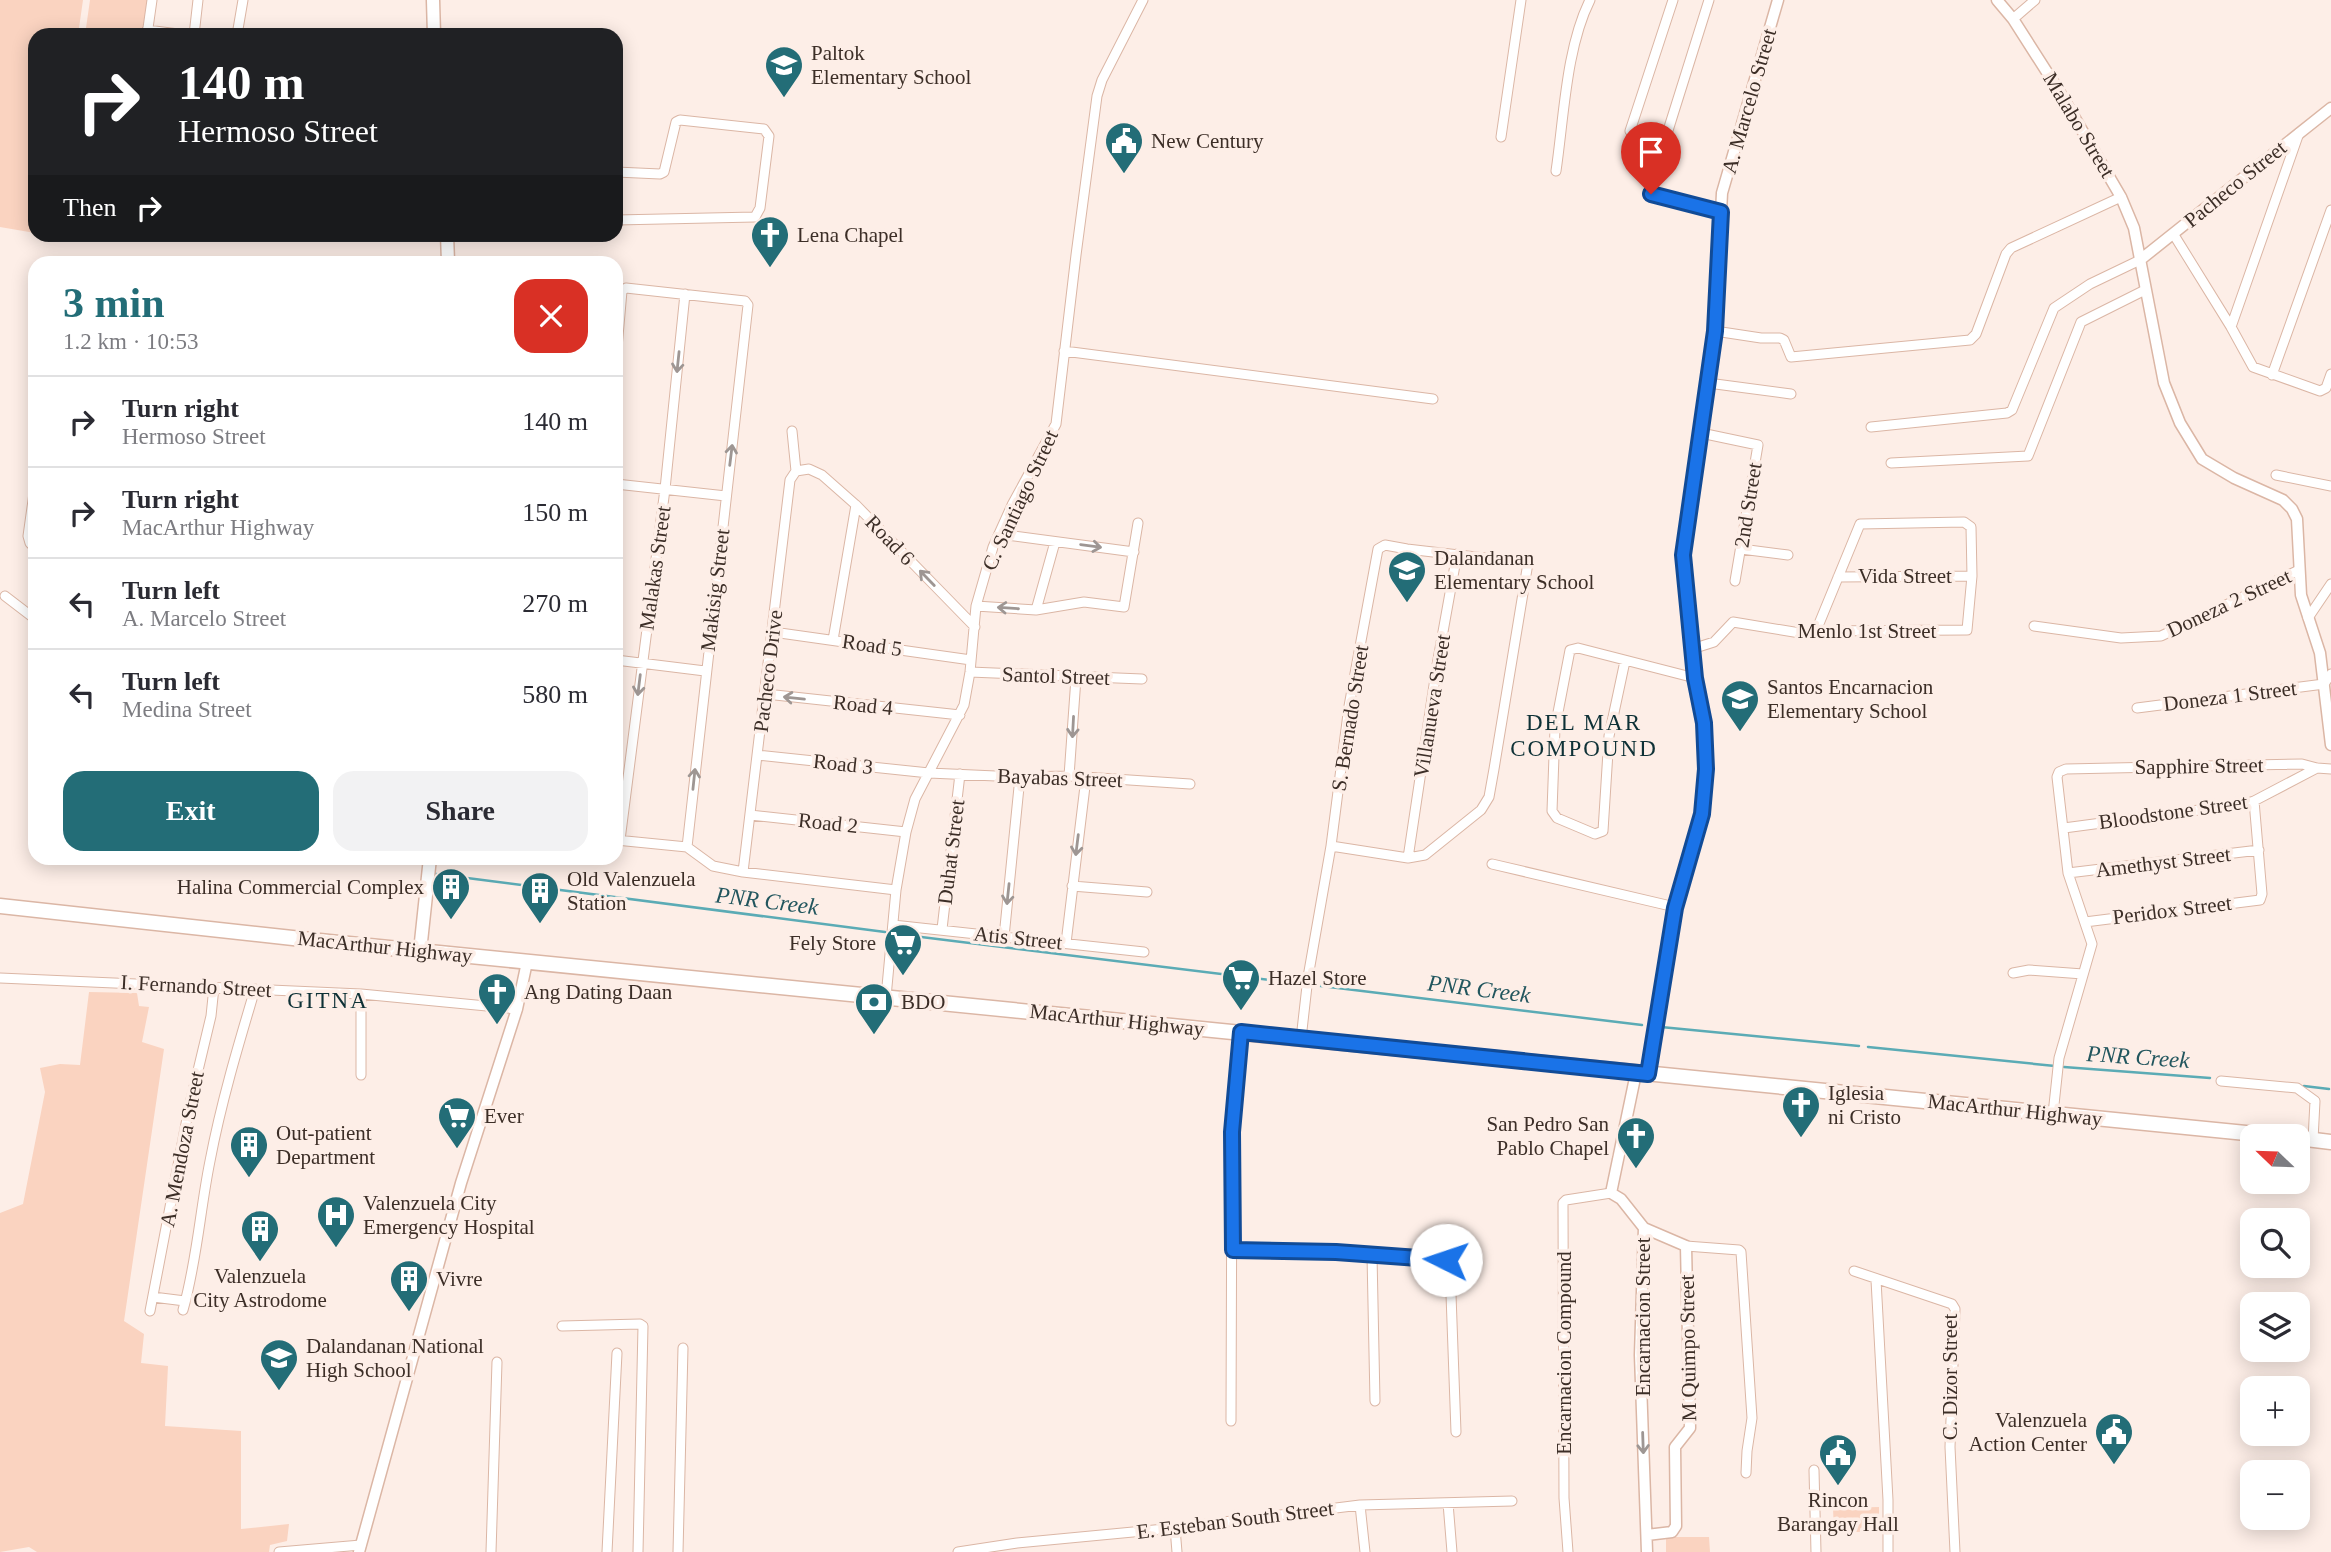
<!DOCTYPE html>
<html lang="en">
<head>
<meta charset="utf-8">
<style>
	body { margin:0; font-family:"Times New Roman",serif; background:#f2f2f3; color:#2b2b33; height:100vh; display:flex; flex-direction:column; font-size:26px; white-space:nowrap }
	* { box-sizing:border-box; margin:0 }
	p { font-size:23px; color:#7c7c81 }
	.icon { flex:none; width:38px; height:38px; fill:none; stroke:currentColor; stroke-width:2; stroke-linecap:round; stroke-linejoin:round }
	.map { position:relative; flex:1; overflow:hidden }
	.sheet { position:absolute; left:28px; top:256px; width:595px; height:609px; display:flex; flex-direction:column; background:#fff; border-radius:21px; box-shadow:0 4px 18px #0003 }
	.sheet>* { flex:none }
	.top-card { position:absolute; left:28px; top:28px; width:595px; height:214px; border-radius:21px; box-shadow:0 4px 18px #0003; background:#202124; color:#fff; overflow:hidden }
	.needle { width:46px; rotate:293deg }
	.controls { position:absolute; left:2240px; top:1124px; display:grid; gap:14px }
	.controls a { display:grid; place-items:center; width:70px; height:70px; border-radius:14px; background:#fff; box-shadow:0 4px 18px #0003; font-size:35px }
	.pin { position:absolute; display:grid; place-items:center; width:60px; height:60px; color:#fff; margin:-72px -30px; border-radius:50% 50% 50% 0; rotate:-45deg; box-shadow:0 0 7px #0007 }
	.pin .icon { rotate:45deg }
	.me { position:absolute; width:77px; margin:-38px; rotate:274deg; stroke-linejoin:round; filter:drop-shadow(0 0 5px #0008) }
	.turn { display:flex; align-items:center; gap:24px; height:147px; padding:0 35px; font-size:32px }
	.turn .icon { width:91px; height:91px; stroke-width:2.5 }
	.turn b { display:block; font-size:49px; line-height:60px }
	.then { display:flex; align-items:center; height:66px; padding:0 35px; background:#0003; gap:14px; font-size:26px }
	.round { display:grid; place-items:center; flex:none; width:74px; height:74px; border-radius:21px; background:#f2f2f3 }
	.summary { display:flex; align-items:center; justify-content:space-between; height:119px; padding:0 35px }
	h1 { font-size:42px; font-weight:700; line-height:52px; color:#236d77 }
	.cta { display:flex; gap:14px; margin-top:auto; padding:14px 35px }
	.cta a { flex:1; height:80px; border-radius:21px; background:#236d77; color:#fff; font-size:28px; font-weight:700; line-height:80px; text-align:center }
	.cta a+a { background:#f2f2f3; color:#2b2b33 }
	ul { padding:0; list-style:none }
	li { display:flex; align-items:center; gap:21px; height:91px; padding:0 35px; border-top:2px solid #e1e1e2 }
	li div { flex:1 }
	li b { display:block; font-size:26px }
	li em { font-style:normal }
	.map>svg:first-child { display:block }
</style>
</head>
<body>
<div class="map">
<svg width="2331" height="1552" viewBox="0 0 2331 1552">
	<rect width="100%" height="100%" fill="#fdeee7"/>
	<path fill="#fad3c0" d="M0,0h83l-5,35h-43v198l-35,-6z
		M90,0h59l-5,35h-59z
		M89,992l48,1 2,13 10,1 -7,35 22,7 -40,272 20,13 -3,29 27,3 -3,60 76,5v98l48,-5 -2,17 -17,4 -1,7h-232l-8,-5 -29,5v-339l23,-9 22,-112 -5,-24 20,-4 20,1z
		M1879,1507v24l-45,2 -1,-25z
		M1666,1537h43l1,15h-44z"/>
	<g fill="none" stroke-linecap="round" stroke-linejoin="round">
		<path stroke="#5babb5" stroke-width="2.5" d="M436,874l449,58
			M897,934l398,49
			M1313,985l329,40
			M1661,1027l198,19
			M1868,1047l187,19
			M2064,1067l146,11
			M2304,1086l25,3"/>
		<defs>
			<path id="minor" d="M1709,0l-60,191 2,3 70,18
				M2013,19l22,-19
				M147,30l39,5
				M147,35l5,-35
				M194,35l4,-35
				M237,35l6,-35
				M1630,131l43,-131
				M1501,137l20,-137
				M1556,171c8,-54 10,-123 34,-171
				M616,172l44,2 4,-2 12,-50 4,-2 84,9 5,7 -9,72 -5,9 -139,3
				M2174,235l57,92 22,40 67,24 6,-3 5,-14
				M2231,327l68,-194
				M1715,331l46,7h19l4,2 7,17 179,-17 6,-6 30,-80 5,-6 110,-51
				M1064,351l369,48
				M616,359l6,-68 4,-3 119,13 3,4 -61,542
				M2272,375l59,-165
				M1708,383l83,11
				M1871,427l136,-14 5,-3 42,-102 36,-24 50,-24
				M792,431l4,40
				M1701,433l57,12 -23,136
				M1891,463l137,-7 53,-134 64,-32
				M796,471l13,-2 13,6 34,30 119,122
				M2276,475l55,11
				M616,484l110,12
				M35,486l-7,50 2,7 5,5
				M999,534l135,18
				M1741,549l47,6
				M1838,577l134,-1
				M5,596l30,23
				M976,606l60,4 48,-8 40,5 14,-84
				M1036,610l19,-68
				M2308,618l23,-34
				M2034,626l87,12 40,-2 138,-66
				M773,632l198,28
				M833,640l23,-135
				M1692,649l22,-7 19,-20 73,12 10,-3 151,-1 5,-54 -1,-49 -7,-5 -104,2 -44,107
				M616,660l89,11
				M1625,661l-16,75 -6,95 -8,3 -38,-16 -5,-7 3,-83 15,-78 8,-2 117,30
				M970,672l172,7
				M766,694l194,21
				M2137,708l187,-24 7,-10
				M757,755l172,18 91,4 49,-1 121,8
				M1069,776l7,-98
				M750,815l156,17
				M2064,828l180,-24 10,-3 63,-33
				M616,840l71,7
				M620,840l45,-351 20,-195
				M687,847l26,19 30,6 153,18
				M1408,858l29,-193 20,-111
				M1492,864l183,43
				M743,872l47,-392 6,-9
				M2068,873l191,-23
				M1072,886l75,6
				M2085,922l175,-22 2,-6 -8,-93
				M893,925l251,27
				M942,929l18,-155
				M1004,937l16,-160
				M1066,943l20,-165
				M2013,973l16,-3 54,4
				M0,978l361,16 156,15
				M886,997l10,-107 10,-58 9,-33 49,-94 6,-33 6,-66 17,-59 19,-42 44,-81 20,-169 21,-159 5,-16 41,-80
				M1301,1039l7,-62 23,-131 18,-140 29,-157 7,-4 22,4 121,14 -34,206 -5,28 -8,13 -56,45 -17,3 -77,-12
				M361,1075v-81
				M2221,1081l76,7 18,13 -2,39
				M2053,1114l6,-56 33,-114 -24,-71 -11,-96 2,-5 7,-3 236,-5 15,4 14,1
				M1686,1246l53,4 2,2 11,166 -5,33 -1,22
				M1233,1250l103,2 110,8 4,7 6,165
				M1372,1255l3,146
				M1854,1271l98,33 3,5 -5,138 5,105
				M1876,1280l12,220v52
				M153,1297l32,4
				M183,1310c14,-49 17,-100 27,-149 11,-58 28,-115 45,-172
				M150,1311l39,-203 22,-92 3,-29
				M562,1326l78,-2 3,2 -5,226
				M1231,1421l1,-289 9,-100
				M1814,1470l2,82
				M1448,1503l4,49
				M1360,1505l5,47
				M1175,1528l2,24
				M279,1552l82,-7
				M491,1552l6,-190
				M607,1552l10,-199
				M678,1552l5,-204
				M958,1552l59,-9 158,-15 185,-23 152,-4
				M1568,1552l-4,-54 -1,-295 3,-3 45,-7"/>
			<path id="tertiary" d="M1997,0l16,19 46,72 62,106 13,31 30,155 16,40 22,36 32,19 49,22 9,9 5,10 4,76 19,58 11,92
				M2140,260l191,-152
				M1636,1073l-25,120 10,6 23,29 -4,127 7,197
				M1649,1074l26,-167 26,-92 5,-46 -2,-46 -9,-45 -9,-75 -3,-48 32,-224 7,-138 56,-193
				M1644,1228l42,18 4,182 -15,19 1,79 -4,6 -25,3
				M359,1552l102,-369 56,-174 10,-47"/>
			<path id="secondary" d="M433,0l1,35
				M447,234l1,28
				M420,951l10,-93"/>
			<path id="trunk" d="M0,906l329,36 1947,194
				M2298,1138l33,4"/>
		</defs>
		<use href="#minor" stroke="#dbb6a5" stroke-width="11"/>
		<use href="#tertiary" stroke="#dbb6a5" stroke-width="13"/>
		<use href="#secondary" stroke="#dbb6a5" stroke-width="15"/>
		<use href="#trunk" stroke="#dbb6a5" stroke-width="17"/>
		<use href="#minor" stroke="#fff" stroke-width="9"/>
		<use href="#tertiary" stroke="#fff" stroke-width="10"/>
		<use href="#secondary" stroke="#fff" stroke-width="12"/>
		<use href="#trunk" stroke="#fff" stroke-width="14"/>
	</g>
	<defs><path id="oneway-shaft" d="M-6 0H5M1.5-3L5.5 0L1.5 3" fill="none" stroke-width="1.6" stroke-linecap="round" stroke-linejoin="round" transform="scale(1.75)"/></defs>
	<g stroke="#9e9693">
		<use href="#oneway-shaft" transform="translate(678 362) rotate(96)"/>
		<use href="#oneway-shaft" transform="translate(731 455) rotate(-83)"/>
		<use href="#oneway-shaft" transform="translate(1091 546) rotate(8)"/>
		<use href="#oneway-shaft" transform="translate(927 578) rotate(-134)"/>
		<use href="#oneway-shaft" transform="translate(1008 608) rotate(-176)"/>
		<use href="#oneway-shaft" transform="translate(639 685) rotate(97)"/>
		<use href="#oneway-shaft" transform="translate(794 698) rotate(-174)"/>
		<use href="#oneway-shaft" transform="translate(1073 727) rotate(93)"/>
		<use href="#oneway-shaft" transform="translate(694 779) rotate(-84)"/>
		<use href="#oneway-shaft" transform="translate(1077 845) rotate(97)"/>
		<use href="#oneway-shaft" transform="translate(1008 894) rotate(96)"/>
		<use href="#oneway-shaft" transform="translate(1643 1443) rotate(88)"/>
	</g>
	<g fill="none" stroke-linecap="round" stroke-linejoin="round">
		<defs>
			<path id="route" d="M1446,1260l-110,-8 -103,-2 -1,-118 9,-100 407,42 27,-166 27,-94 4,-45 -2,-46 -9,-45 -12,-123 32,-224 6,-119 -70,-18"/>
		</defs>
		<use href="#route" stroke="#114b97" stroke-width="18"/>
		<use href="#route" stroke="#1a73e8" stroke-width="12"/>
	</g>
	<defs>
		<symbol id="school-pin" viewBox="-11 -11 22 30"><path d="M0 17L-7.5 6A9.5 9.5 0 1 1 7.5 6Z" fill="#236d77" stroke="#fdeee7"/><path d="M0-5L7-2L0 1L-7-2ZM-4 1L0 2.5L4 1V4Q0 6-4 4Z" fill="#fff"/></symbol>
		<symbol id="civic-pin" viewBox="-11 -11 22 30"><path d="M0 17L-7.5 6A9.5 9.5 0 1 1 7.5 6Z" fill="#236d77" stroke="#fdeee7"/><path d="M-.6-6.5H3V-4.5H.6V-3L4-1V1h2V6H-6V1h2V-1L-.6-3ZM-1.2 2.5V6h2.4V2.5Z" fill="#fff"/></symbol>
		<symbol id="church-pin" viewBox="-11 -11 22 30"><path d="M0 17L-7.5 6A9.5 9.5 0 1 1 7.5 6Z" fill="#236d77" stroke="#fdeee7"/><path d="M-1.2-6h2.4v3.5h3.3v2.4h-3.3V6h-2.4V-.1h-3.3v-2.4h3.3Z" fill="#fff"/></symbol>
		<symbol id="building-pin" viewBox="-11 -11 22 30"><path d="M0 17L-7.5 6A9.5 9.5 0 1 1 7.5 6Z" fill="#236d77" stroke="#fdeee7"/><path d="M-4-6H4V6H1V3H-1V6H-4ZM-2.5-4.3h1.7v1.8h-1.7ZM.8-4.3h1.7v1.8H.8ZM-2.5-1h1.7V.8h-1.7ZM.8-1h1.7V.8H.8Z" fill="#fff"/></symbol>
		<symbol id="supermarket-pin" viewBox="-11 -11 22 30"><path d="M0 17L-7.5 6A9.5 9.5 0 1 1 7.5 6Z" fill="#236d77" stroke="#fdeee7"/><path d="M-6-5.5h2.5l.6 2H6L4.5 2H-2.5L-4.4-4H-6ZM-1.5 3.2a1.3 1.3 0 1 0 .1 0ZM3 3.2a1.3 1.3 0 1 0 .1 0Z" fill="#fff"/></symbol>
		<symbol id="bank-pin" viewBox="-11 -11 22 30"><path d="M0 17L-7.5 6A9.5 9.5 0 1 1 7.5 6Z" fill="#236d77" stroke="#fdeee7"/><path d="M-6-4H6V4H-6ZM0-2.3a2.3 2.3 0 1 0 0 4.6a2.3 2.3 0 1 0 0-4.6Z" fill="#fff"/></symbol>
		<symbol id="hospital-pin" viewBox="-11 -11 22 30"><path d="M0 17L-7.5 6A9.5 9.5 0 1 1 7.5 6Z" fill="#236d77" stroke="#fdeee7"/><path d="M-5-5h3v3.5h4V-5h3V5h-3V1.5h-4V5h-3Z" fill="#fff"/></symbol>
	</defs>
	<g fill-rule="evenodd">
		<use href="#school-pin" x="762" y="43" width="44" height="60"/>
		<use href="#civic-pin" x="1102" y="119" width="44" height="60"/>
		<use href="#church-pin" x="748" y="213" width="44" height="60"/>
		<use href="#school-pin" x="1385" y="548" width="44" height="60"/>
		<use href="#school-pin" x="1718" y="677" width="44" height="60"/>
		<use href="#building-pin" x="429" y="865" width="44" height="60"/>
		<use href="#building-pin" x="518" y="869" width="44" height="60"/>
		<use href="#supermarket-pin" x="881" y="921" width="44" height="60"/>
		<use href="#supermarket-pin" x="1219" y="956" width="44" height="60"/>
		<use href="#church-pin" x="475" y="970" width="44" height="60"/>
		<use href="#bank-pin" x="852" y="980" width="44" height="60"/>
		<use href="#church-pin" x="1779" y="1083" width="44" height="60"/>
		<use href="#supermarket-pin" x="435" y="1094" width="44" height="60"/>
		<use href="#church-pin" x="1614" y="1114" width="44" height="60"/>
		<use href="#building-pin" x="227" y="1123" width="44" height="60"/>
		<use href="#hospital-pin" x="314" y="1193" width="44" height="60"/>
		<use href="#building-pin" x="238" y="1207" width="44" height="60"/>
		<use href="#building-pin" x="387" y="1257" width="44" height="60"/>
		<use href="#school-pin" x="257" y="1336" width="44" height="60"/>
		<use href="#civic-pin" x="2092" y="1410" width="44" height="60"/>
		<use href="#civic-pin" x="1816" y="1431" width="44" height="60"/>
	</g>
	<g text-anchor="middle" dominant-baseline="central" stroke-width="7" stroke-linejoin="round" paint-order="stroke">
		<g font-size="21" fill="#3c2e27" stroke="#fdeee7" text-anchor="start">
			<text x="811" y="53">Paltok<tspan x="811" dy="24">Elementary School</tspan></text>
			<text x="1151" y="141">New Century</text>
			<text x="797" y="235">Lena Chapel</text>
			<text x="1434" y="558">Dalandanan<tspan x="1434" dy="24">Elementary School</tspan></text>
			<text x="1767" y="687">Santos Encarnacion<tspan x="1767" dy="24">Elementary School</tspan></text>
			<text x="567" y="879">Old Valenzuela<tspan x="567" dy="24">Station</tspan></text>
			<text x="424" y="887" text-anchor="end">Halina Commercial Complex</text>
			<text x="876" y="943" text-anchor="end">Fely Store</text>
			<text x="1268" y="978">Hazel Store</text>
			<text x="524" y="992">Ang Dating Daan</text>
			<text x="901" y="1002">BDO</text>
			<text x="1828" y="1093">Iglesia<tspan x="1828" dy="24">ni Cristo</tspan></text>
			<text x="484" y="1116">Ever</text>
			<text x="1609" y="1124" text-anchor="end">San Pedro San<tspan x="1609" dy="24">Pablo Chapel</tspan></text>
			<text x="276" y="1133">Out-patient<tspan x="276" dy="24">Department</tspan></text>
			<text x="363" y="1203">Valenzuela City<tspan x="363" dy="24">Emergency Hospital</tspan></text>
			<text x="260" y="1276" text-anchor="middle">Valenzuela<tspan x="260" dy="24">City Astrodome</tspan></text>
			<text x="436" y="1279">Vivre</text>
			<text x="306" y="1346">Dalandanan National<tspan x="306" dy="24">High School</tspan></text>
			<text x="2087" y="1420" text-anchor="end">Valenzuela<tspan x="2087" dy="24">Action Center</tspan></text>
			<text x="1838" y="1500" text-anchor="middle">Rincon<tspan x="1838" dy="24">Barangay Hall</tspan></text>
		</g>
		<g font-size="21" fill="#3c2e27" stroke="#fdeee7">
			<text transform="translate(1749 101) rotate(-74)">A. Marcelo Street</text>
			<text transform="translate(2079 125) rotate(59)">Malabo Street</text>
			<text transform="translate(2235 184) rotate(-39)">Pacheco Street</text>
			<text transform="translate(1020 500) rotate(-65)">C. Santiago Street</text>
			<text transform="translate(1748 505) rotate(-81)">2nd Street</text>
			<text transform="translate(890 540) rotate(46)">Road 6</text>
			<text transform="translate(655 568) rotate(-82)">Malakas Street</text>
			<text x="1905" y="576">Vida Street</text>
			<text transform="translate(715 590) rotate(-83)">Makisig Street</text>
			<text transform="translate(2229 603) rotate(-25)">Doneza 2 Street</text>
			<text x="1867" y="631">Menlo 1st Street</text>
			<text transform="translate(872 645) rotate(8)">Road 5</text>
			<text transform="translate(768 671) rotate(-83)">Pacheco Drive</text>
			<text transform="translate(1056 676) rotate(2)">Santol Street</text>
			<text transform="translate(2230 696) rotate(-7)">Doneza 1 Street</text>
			<text transform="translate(863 705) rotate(6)">Road 4</text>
			<text transform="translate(1432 706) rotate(-81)">Villanueva Street</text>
			<text transform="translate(1350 718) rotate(-81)">S. Bernado Street</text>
			<text transform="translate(843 764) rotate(6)">Road 3</text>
			<text transform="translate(2199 766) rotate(-1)">Sapphire Street</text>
			<text transform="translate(1060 778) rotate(2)">Bayabas Street</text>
			<text transform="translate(2173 812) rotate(-8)">Bloodstone Street</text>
			<text transform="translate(828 823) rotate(6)">Road 2</text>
			<text transform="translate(951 852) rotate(-83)">Duhat Street</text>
			<text transform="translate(2163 862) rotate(-7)">Amethyst Street</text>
			<text transform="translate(2172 910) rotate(-7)">Peridox Street</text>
			<text transform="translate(1018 938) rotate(6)">Atis Street</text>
			<text transform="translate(385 947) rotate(6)">MacArthur Highway</text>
			<text transform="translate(196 986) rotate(3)">I. Fernando Street</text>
			<text transform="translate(1117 1020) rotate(6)">MacArthur Highway</text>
			<text transform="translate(2015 1110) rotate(6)">MacArthur Highway</text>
			<text transform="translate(182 1149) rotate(-79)">A. Mendoza Street</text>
			<text transform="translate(1643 1317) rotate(-90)">Encarnacion Street</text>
			<text transform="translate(1688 1348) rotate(-91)">M Quimpo Street</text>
			<text transform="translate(1564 1353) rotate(-90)">Encarnacion Compound</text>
			<text transform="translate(1950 1377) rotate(-90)">C. Dizor Street</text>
			<text transform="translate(1235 1520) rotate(-7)">E. Esteban South Street</text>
		</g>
		<g font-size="23" letter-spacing="2" fill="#0e3136" stroke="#fdeee7">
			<text x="1584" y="722">DEL MAR<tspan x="1584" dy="26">COMPOUND</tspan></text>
			<text x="328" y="1000">GITNA</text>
		</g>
		<g font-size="23" font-style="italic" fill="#22565e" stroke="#fdeee7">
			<text transform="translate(767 901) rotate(7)">PNR Creek</text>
			<text transform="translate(1479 989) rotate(7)">PNR Creek</text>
			<text transform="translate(2138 1057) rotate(4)">PNR Creek</text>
		</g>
	</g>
</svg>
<div class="controls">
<a><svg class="needle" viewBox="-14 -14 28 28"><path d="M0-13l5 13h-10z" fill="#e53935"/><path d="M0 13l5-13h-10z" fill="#7c7c81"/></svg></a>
<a><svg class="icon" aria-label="search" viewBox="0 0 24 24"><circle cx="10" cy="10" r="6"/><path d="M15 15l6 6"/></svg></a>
<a><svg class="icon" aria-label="layers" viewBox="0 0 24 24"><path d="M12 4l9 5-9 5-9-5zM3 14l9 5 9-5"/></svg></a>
<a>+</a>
<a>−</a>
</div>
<div class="pin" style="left:1651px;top:194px;background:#d93025"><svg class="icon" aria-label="arrive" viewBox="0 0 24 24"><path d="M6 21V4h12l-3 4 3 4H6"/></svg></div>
<svg class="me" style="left:1446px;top:1260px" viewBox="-20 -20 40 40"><circle r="19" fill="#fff"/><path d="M0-13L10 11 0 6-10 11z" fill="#1a73e8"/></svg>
<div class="top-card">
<div class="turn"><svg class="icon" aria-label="right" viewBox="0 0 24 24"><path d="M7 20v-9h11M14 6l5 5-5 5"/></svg><div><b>140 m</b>Hermoso Street</div></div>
<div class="then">Then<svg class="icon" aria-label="right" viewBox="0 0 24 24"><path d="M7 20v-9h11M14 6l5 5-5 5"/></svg></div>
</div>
<section class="sheet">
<div class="summary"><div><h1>3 min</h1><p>1.2 km · 10:53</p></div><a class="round" style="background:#d93025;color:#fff"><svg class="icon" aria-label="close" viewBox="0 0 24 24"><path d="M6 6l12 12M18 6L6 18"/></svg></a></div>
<ul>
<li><svg class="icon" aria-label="right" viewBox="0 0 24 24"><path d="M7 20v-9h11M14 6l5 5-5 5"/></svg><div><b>Turn right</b><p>Hermoso Street</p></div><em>140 m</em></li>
<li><svg class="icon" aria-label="right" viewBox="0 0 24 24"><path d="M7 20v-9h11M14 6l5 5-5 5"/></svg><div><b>Turn right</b><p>MacArthur Highway</p></div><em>150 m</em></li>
<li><svg class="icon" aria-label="left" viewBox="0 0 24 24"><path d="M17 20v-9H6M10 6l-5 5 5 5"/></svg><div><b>Turn left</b><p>A. Marcelo Street</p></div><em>270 m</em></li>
<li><svg class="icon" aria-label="left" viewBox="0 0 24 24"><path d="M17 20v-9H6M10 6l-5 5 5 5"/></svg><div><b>Turn left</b><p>Medina Street</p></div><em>580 m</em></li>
</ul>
<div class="cta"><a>Exit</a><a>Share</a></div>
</section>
</div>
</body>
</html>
